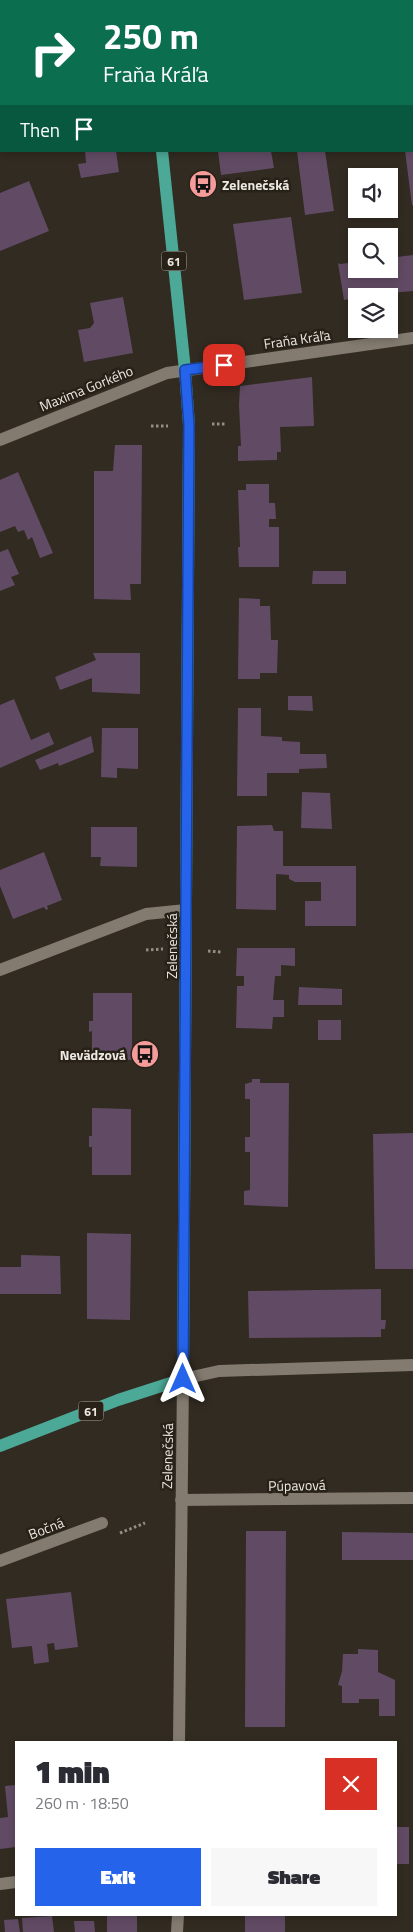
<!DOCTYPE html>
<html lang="en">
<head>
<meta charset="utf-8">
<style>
	body { margin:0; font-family:"Titillium Web",sans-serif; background:#f7f7f7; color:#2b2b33; height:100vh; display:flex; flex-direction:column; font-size:19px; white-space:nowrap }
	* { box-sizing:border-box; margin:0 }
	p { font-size:16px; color:#7c7c81 }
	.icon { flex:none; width:28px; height:28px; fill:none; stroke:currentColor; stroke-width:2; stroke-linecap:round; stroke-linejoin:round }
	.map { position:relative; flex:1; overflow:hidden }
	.side { position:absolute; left:15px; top:1741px; width:382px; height:175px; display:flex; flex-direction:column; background:#fff; border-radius:0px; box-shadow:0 2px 8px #0003 }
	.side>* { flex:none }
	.top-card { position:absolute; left:0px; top:0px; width:414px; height:152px; box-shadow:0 2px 8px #0003; background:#0b6e4f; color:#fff; overflow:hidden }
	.controls { position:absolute; left:348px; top:168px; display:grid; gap:10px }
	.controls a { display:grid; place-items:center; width:50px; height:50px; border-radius:0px; background:#fff; box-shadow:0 2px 8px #0003; font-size:25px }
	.pin { position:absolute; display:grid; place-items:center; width:42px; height:42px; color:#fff; margin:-21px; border-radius:10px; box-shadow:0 2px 8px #0006 }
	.me { position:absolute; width:55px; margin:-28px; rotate:0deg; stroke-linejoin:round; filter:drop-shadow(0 0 4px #0008) }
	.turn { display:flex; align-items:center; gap:18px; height:105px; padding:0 20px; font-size:22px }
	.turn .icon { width:65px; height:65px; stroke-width:2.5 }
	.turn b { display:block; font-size:35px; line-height:42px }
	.then { display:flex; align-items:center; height:48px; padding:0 20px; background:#0003; gap:10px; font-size:19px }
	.round { display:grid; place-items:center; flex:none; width:52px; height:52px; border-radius:0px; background:#f7f7f7 }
	.summary { display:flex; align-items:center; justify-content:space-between; height:85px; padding:0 20px }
	h1 { font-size:30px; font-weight:800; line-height:38px }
	.primary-button { display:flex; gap:10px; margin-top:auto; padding:10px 20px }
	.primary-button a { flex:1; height:58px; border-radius:0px; background:#2563eb; color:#fff; font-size:20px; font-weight:800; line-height:58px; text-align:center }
	.primary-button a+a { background:#f7f7f7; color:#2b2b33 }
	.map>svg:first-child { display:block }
</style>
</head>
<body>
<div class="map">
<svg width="413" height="1932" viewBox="0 0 413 1932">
	<rect width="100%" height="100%" fill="#312b21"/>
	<path fill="#614b64" d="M85,151h31l3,21 -38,6 -3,-14 8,-1z
		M218,151h53l3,17 -53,7z
		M297,151h28l9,60 -29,4z
		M405,151h8v54h-1z
		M29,181l20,50 -49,20v-58z
		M291,217l11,76 -58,7 -11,-76z
		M413,255v36l-57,5v2l-12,2 -6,-37 2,1 16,-2v7h33v-11z
		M123,297l10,56 -49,9 -6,-32 12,-2 4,-5 -4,-20z
		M312,377l2,49 -34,1 1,25h-4v8l-39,1v-15h3l-2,-41 1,-19z
		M115,445h27l-1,139h-11l1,16 -37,-1v-128h19z
		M18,472l35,81 -13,5 -8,-21 -4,3 -4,-10 -6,2 -3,-6 -15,6v-52z
		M246,484h23v19h6l1,16h-7v8h10v40h-40l-1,-20h2l-2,-57h8z
		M8,549l11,25 -8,3 4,8 -15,6v-39z
		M313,571h33v13h-34z
		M239,598l21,1v7h10l1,34h7l-1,33h-17v6h-22z
		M93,653h47v41l-48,-2v-14l-32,12 -5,-13 41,-17z
		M288,696h24l1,15 -25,-1z
		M14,699l17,41 18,-8 5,12 -54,24v-63z
		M238,708h23v28l21,1v4l18,1v12h26l1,14 -28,1v4h-32v23h-30z
		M102,728h36v41l-21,-1v10l-16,-1z
		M91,736l3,16 -35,14 -1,-3 -18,7 -5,-10z
		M302,792l28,1 2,36 -31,-1z
		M272,825l2,6h9v35h73v60h-51v-25h16v-19h-26l-6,-3v-4l-13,-1v36l-40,-1 1,-83z
		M91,827h46v40l-37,-1 1,-9h-10z
		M44,852l18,48 -15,6 1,3 -2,1 -2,-3 -31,12 -13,-33v-16z
		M237,948h58v18l-14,-1v11h-6l-2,24h11v17h-11l-1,12 -36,-1 1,-42h7v-10h-8z
		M299,987l43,2v16h-44z
		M93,993h39v67l-40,-1v-28l-3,1v-11h4z
		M318,1020h23v20h-23z
		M252,1079h8v4h29l-1,124 -44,-2v-14l6,-1v-38h-5v-15h5v-38h-5v-15l7,-2z
		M92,1108l39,1v66h-39v-28h-3v-11h3z
		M413,1133v136h-38l-2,-135z
		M87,1233l44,1 -1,86 -43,-1z
		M21,1255l39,1 1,38h-61v-27h21z
		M381,1289v31h5l-1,9h-4v8l-132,1 -1,-47z
		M246,1531h40l-1,196h-40z
		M342,1532l71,1v27h-71z
		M71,1592l7,55 -23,3 -1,-7 -7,1 2,18 -15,2 -2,-18 -20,2 -6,-49z
		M358,1649l20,1v22l17,8v36h-16v-17h-20v4h-17v-17l-4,-1 4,-14 1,-17h15z
		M16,1785v62l-16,2v-31l8,-1 -3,-31z
		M396,1827h13v37h-13z
		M107,1915h30v17h-30z
		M245,1915h40v17h-40z
		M52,1916l2,16h-31l-1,-14z
		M18,1919l2,13h-15l-1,-12z
		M74,1921h20l1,11h-20z"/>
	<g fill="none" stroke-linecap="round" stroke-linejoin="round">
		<path stroke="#938e86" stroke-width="3" stroke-dasharray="2.5 2.5" stroke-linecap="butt" d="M118,0v1
			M212,424h14
			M151,426h17
			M146,950l17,-1
			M208,951l13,1
			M120,1533l25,-10"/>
		<path stroke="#837b70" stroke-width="12" d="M0,440l167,-67 246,-35
			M0,970l146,-56 40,-4
			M181,1500l232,-2
			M0,1561l102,-38
			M179,1742l4,-363 36,-8 194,-6
			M0,1884l16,-2
			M177,1932l1,-17"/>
		<path stroke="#4ca998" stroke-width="12" d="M143,0v1
			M0,1446l118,-46 65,-21 6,-954 -4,-55 -23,-219"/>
	</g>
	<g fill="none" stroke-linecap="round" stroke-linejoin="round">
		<defs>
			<path id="route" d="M183,1379l6,-954 -4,-55 39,-5"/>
		</defs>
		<use href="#route" stroke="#184099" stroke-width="12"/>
		<use href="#route" stroke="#2563eb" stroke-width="9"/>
	</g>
	<defs>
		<symbol id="bus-disc" viewBox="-11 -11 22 22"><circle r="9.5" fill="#f59b99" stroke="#272118"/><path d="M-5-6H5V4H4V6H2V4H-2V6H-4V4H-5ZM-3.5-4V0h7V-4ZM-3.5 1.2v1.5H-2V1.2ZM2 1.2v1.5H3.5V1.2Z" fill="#111"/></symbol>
	</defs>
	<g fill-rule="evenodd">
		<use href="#bus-disc" x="187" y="168" width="32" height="32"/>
		<use href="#bus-disc" x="129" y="1038" width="32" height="32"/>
	</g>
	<g text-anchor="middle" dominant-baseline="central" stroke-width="5" stroke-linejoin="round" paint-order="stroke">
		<g fill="#272118" stroke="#b1aca5" stroke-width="1">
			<rect x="161.5" y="251.5" width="25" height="19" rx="4"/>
			<rect x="78.5" y="1401.5" width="25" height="19" rx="4"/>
		</g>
		<g font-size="12" font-weight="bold" fill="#ece8e2">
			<text x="174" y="261">61</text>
			<text x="91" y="1411">61</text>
		</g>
		<g font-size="14" font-weight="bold" fill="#ece8e2" stroke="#272118" text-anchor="start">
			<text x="222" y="184">Zelenečská</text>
			<text x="126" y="1054" text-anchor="end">Nevädzová</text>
		</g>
		<g font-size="14" fill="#ece8e2" stroke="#272118">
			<text transform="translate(297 339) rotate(-8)">Fraňa Kráľa</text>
			<text transform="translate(86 388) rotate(-22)">Maxima Gorkého</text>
			<text transform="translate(171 946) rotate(-90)">Zelenečská</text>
			<text transform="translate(167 1456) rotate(-89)">Zelenečská</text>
			<text transform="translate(297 1485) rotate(-1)">Púpavová</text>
			<text transform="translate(46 1528) rotate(-21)">Bočná</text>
		</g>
	</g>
</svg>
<div class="controls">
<a><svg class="icon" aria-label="sound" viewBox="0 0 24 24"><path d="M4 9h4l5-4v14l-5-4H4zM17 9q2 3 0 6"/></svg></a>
<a><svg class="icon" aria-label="search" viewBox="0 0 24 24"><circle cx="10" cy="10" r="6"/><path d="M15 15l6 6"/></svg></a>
<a><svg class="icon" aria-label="layers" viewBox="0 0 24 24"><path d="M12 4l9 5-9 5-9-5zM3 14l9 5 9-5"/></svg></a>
</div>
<div class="pin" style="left:224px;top:365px;background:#d93025"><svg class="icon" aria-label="arrive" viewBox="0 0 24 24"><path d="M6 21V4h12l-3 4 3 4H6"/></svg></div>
<svg class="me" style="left:183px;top:1379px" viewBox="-20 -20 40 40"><path d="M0-17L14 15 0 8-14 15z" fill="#2563eb" stroke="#fff" stroke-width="4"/></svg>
<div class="top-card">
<div class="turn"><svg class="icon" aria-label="right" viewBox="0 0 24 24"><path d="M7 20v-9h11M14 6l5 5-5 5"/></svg><div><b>250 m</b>Fraňa Kráľa</div></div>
<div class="then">Then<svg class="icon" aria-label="arrive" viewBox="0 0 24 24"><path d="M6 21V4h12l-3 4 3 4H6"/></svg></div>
</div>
<section class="side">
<div class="summary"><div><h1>1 min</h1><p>260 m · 18:50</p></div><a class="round" style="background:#d93025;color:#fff"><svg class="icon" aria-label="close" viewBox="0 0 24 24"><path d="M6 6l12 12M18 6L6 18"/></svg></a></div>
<div class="primary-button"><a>Exit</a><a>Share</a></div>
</section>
</div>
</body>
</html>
